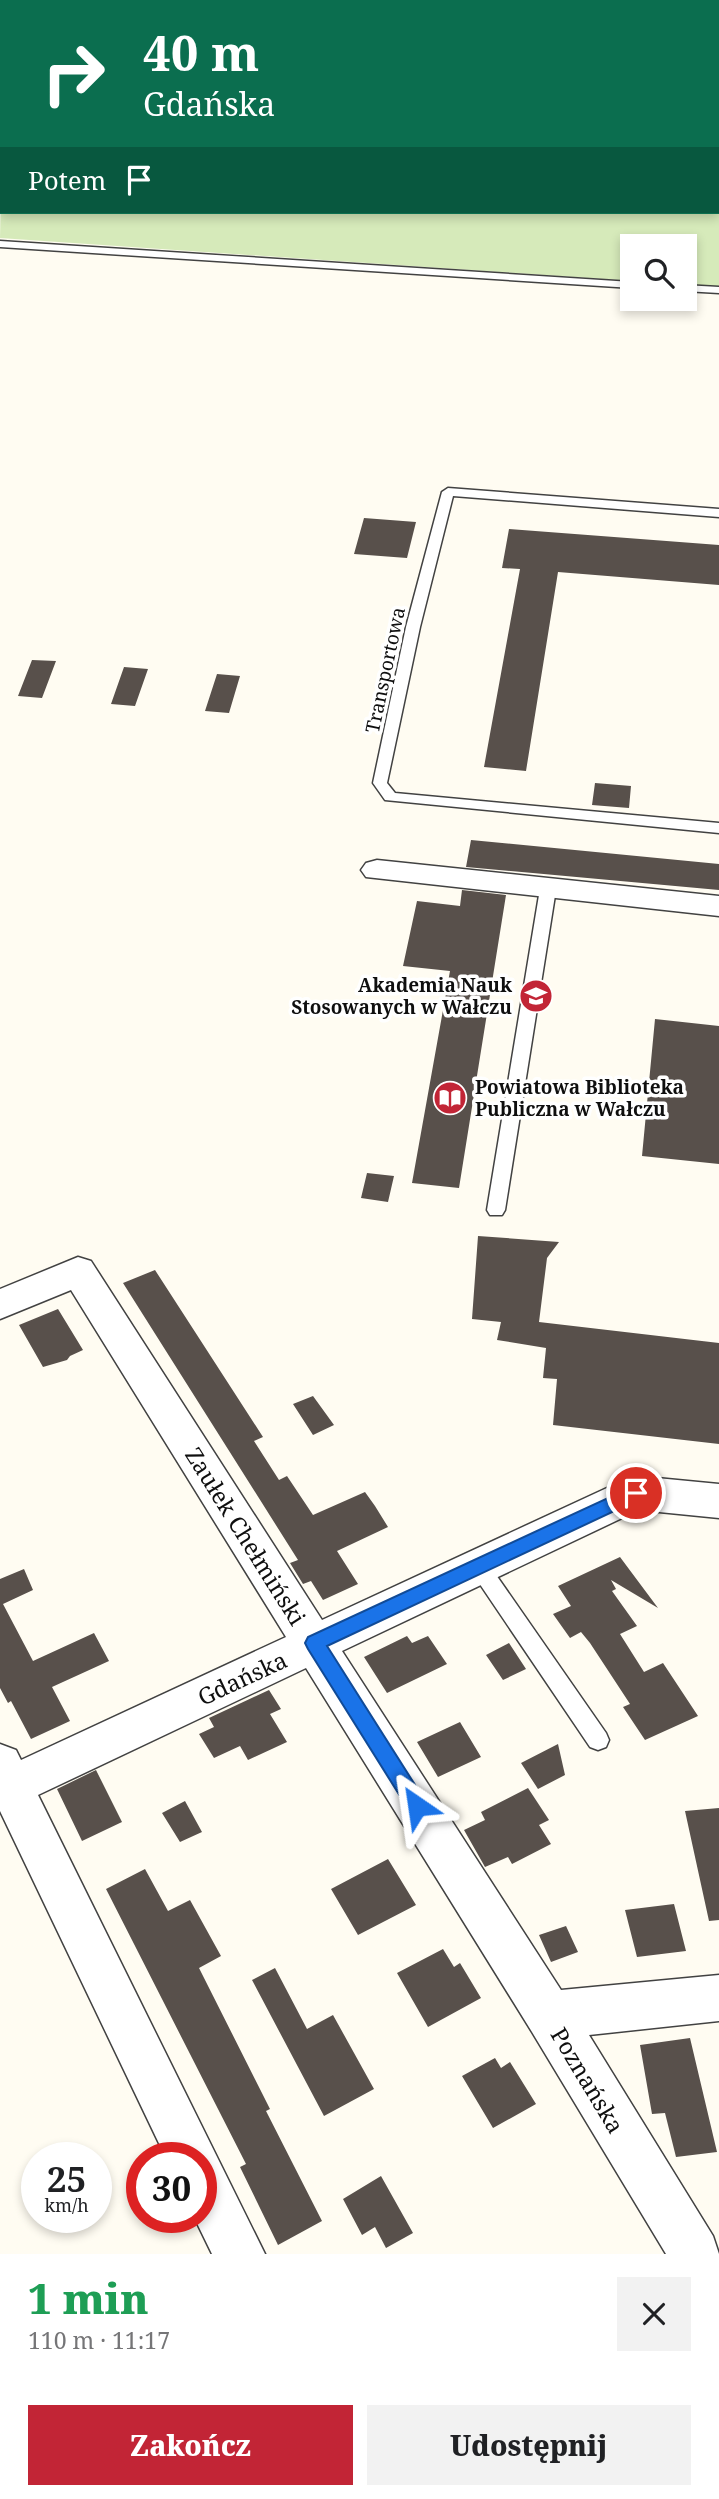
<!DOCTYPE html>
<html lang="pl">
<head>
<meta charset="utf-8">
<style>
	body { margin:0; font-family:"Noto Serif",serif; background:#f2f2f2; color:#202124; height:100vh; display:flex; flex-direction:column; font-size:26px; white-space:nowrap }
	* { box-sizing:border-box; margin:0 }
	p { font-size:23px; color:#757577 }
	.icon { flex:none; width:38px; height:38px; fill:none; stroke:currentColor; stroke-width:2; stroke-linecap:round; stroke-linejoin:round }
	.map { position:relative; height:2254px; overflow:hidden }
	.drawer { display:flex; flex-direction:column; background:#fff; flex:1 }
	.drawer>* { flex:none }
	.top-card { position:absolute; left:0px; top:0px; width:719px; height:214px; box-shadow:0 4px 10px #0003; background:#0b6e4f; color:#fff; overflow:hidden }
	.controls { position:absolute; left:620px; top:234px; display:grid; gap:14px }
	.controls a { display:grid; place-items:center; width:77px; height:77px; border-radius:0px; background:#fff; box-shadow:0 4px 10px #0003; font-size:35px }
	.speed { position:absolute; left:21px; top:2142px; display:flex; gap:14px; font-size:35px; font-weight:700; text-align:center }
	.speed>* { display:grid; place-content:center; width:91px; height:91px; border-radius:50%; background:#fff; box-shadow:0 4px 10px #0003; line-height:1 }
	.speed small { font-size:18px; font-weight:400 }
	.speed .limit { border:10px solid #d22; background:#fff; color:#111 }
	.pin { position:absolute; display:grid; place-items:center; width:60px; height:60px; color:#fff; margin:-30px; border:4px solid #fff; border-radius:50%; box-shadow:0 2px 7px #0007 }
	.me { position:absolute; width:77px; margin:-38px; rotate:328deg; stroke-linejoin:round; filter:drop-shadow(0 0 5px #0008) }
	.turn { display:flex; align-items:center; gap:24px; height:147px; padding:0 28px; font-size:32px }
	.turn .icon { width:91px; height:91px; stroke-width:2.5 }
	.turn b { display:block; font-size:49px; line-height:60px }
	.then { display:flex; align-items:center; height:66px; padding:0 28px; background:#0003; gap:14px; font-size:26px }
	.round { display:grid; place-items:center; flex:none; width:74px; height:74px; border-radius:0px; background:#f2f2f2 }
	.head { display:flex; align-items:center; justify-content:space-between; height:119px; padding:0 28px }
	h1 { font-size:42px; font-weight:800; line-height:52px; color:#1e9e55 }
	.button { display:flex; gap:14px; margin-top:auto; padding:14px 28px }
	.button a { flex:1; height:80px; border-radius:0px; background:#c22536; color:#fff; font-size:28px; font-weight:800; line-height:80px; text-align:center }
	.button a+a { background:#f2f2f2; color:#202124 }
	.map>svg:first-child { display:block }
</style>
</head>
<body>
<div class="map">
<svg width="719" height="2254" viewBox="0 0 719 2254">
	<rect width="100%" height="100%" fill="#fffcf2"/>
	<path fill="#d6eaba" d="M0,0h719v287l-35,-2v-38h-52v34l-632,-43 2,-90v64h716v-210h-716v104z"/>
	<path fill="#58504b" d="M364,518l52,4 -9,36 -53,-4z
		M509,529l210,16v40l-161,-13 -32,199 -42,-4 36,-198 -18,-1z
		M32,660l24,1 -14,37 -24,-2z
		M124,667l24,2 -13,37 -24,-2z
		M217,674l23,2 -11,37 -24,-2z
		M595,783l36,3 -2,22 -37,-3z
		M471,840l248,24v26l-253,-23z
		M462,890l44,5 -47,293 -47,-5 38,-212 -47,-5 14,-65 43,5z
		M655,1019l64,7v138l-77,-8z
		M367,1173l27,3 -6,26 -27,-4z
		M478,1236l81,6 -12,16 -8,64 180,21v101l-166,-19 4,-46 -14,-1 3,-30 -49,-8 4,-18 -29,-3z
		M155,1270l108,167 -9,4 25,39 8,-4 26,39 52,-23 10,14 13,21 -51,24 21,33 -35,16 -12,-19 -8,3 -13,-21 8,-3 -175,-277z
		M58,1309l25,41 -13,6 -3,4 -24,7 -24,-42z
		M313,1396l21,29 -21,10 -20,-31z
		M620,1557l38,51 -47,-28 5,9 -4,2 25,35 -17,8 24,38 19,-9 35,53 -53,24 -22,-33 7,-3 -40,-61 -9,-11 -11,6 -17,-24 18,-8 -13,-20z
		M24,1569l9,21 -30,14 30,57 61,-28 15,28 -57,26 18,34 -39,18 -20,-38 -3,2 -8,-15v-109z
		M407,1636l5,7 16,-7 19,28 -60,29 -23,-36z
		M509,1643l17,26 -23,11 -17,-25z
		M269,1690l12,19 -11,5 17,28 -39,18 -8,-14 -26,12 -15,-24 15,-7 -5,-9z
		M460,1722l21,35 -43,20 -21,-35z
		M558,1744l7,31 -27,14 -17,-26z
		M96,1770l26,52 -40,19 -25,-52z
		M528,1788l21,32 -10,5 12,19 -39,20 -4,-7 -23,10 -21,-37 21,-10 -4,-8z
		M185,1801l17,31 -22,10 -18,-29z
		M719,1808v112l-10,1 -24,-110z
		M388,1859l28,46 -58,30 -27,-46z
		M145,1869l23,42 22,-11 31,56 -22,12 71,141 -4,2 56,110 -44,24 -38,-78 6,-3 -140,-275z
		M674,1904l12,47 -49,6 -12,-47z
		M566,1926l12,26 -27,10 -12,-27z
		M443,1949l11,18 6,-4 21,35 -53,29 -31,-54z
		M275,1968l32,61 26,-14 41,74 -50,27 -72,-136z
		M690,2038l27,114 -41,5 -11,-44 -13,1 -12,-69z
		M495,2058l6,10 9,-6 26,42 -43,24 -31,-52z
		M381,2176l32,57 -27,15 -11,-21 -13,8 -19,-36z"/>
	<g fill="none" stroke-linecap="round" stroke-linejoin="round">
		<defs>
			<path id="service" d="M0,241l632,41v6l-632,-41z
				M684,285l35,2v6l-35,-2z
				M448,488l271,21v8l-266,-21 -33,131 -33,156 8,10 324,30v10l-334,-33 -12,-17 33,-156 36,-135z
				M548,884l8,5 -51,321 -3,5h-12l-3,-5 53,-321z
				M478,1556l7,3 121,174 3,7 -3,7 -8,3 -8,-3 -119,-176 -3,-6 3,-6z"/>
			<path id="minor" d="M377,860l342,36v20l-353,-39 -5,-7 5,-7z
				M78,1257l13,4 231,359 300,-139 14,-5 83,8v34l-80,-8 -297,141 219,339 158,-15v46l-130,14 124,201 6,18h-53l-134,-222 -226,-364 -268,127 227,459h-53l-18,-37h7v-59h-35l-166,-347v-67l16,6 5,10 265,-123 -215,-347 -71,29v-30z"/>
		</defs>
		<use href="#service" stroke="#424242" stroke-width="3"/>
		<use href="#minor" stroke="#424242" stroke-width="3"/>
		<use href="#service" fill="#fff" fill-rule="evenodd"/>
		<use href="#minor" fill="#fff" fill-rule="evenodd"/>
	</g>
	<path fill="#1a73e8" stroke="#114b97" stroke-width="2" d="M636,1485l6,3 3,5 -3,5 -315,148 97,153 3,7 -3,6 -7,3 -7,-3 -102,-163 -3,-6 3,-6z"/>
	<defs>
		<symbol id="university-disc" viewBox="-11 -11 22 22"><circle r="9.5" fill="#c22536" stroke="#fff"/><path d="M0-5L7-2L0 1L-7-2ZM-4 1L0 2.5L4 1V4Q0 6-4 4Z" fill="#fff"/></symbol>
		<symbol id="library-disc" viewBox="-11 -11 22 22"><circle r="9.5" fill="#c22536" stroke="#fff"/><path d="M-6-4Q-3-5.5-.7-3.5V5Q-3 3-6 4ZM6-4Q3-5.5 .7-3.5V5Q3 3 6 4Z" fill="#fff"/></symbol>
	</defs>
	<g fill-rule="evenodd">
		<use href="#university-disc" x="517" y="977" width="38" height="38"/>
		<use href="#library-disc" x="431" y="1079" width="38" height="38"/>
	</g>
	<g text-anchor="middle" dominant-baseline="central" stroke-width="7" stroke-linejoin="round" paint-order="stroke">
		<g font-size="19" fill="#0f0f0f" stroke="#fff">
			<text transform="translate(385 670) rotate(-78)">Transportowa</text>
		</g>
		<g font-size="19" font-weight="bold" fill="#0f0f0f" stroke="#fff" text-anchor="end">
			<text x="512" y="985">Akademia Nauk<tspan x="512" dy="22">Stosowanych w Wałczu</tspan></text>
			<text x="475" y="1087" text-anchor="start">Powiatowa Biblioteka<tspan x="475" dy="22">Publiczna w Wałczu</tspan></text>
		</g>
		<g font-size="23" fill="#0f0f0f" stroke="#fff">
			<text transform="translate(246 1536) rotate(58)">Zaułek Chełmiński</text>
			<text transform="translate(242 1678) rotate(-25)">Gdańska</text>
			<text transform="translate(588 2080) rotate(59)">Poznańska</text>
		</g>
	</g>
</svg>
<div class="controls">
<a><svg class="icon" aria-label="search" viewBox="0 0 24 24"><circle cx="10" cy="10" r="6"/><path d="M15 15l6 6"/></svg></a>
</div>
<div class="speed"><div>25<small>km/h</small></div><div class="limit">30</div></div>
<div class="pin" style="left:636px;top:1493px;background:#d93025"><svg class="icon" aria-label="arrive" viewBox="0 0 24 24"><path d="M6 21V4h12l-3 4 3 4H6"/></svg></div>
<svg class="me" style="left:417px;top:1806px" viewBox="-20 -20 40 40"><path d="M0-17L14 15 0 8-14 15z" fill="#1a73e8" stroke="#fff" stroke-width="4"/></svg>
<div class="top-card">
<div class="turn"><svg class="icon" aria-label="right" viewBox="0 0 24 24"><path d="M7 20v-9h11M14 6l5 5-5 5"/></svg><div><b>40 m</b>Gdańska</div></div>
<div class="then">Potem<svg class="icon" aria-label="arrive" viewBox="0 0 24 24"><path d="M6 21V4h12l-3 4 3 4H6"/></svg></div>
</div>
</div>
<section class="drawer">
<div class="head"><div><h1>1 min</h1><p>110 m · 11:17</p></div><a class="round"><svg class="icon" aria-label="close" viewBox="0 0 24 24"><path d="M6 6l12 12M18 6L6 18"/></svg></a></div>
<div class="button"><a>Zakończ</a><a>Udostępnij</a></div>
</section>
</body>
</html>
